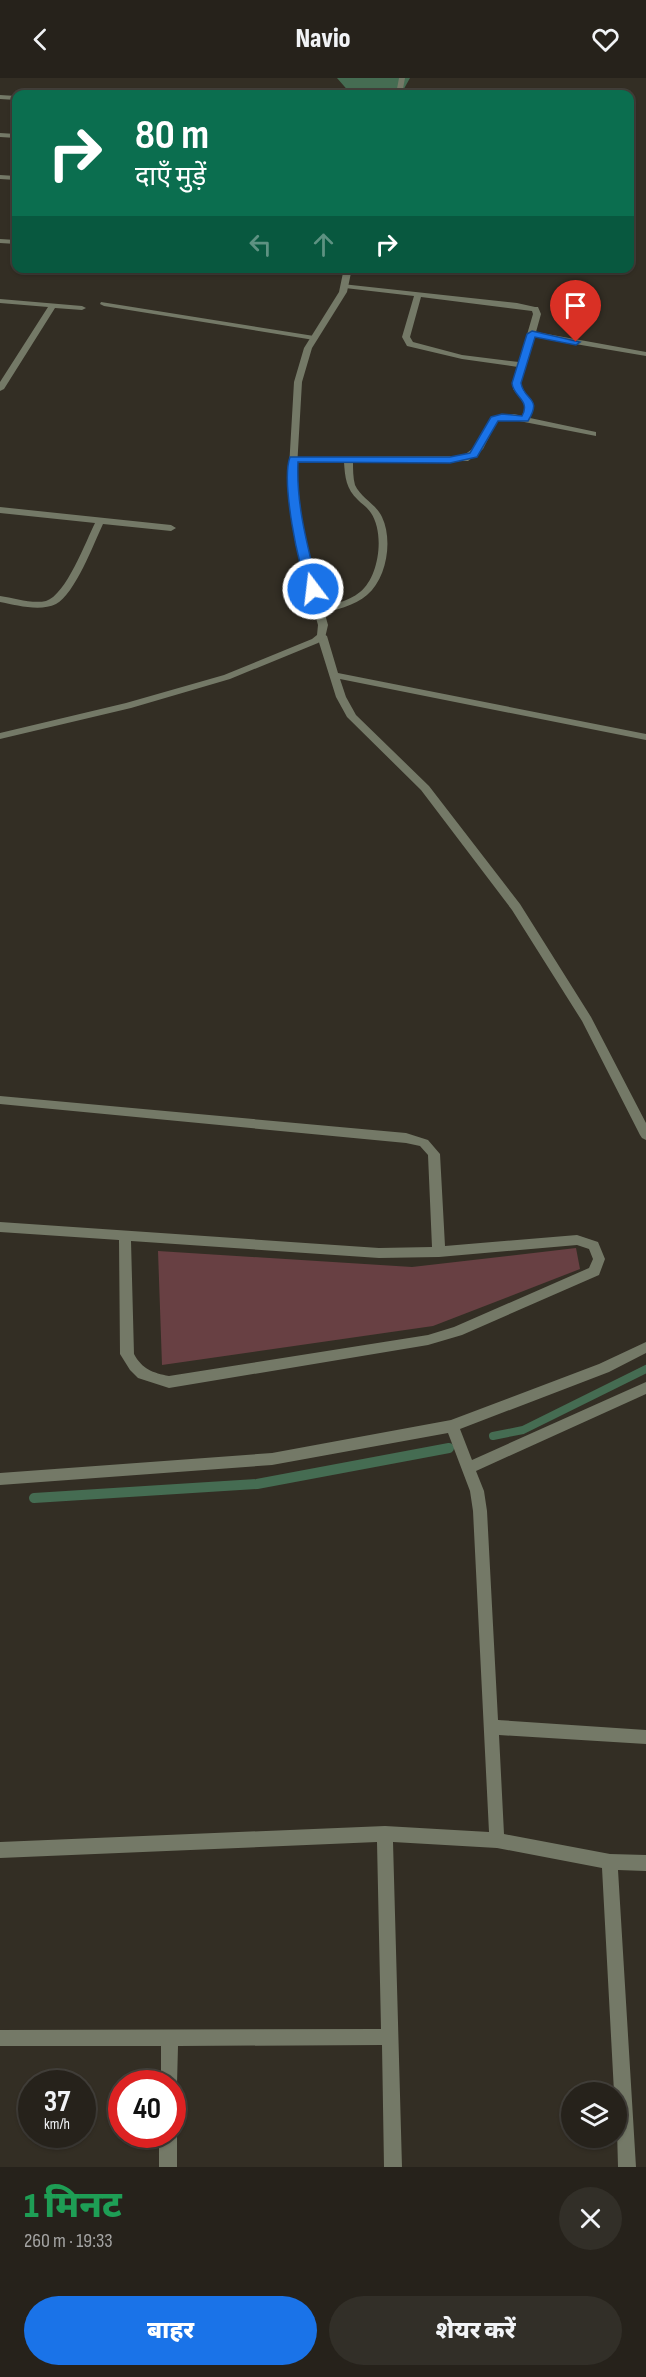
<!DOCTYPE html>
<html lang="hi">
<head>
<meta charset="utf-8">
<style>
	body { margin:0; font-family:"Sofia Sans Condensed","Noto Sans Devanagari",sans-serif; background:#322f28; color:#f1f3f6; height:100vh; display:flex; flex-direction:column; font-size:22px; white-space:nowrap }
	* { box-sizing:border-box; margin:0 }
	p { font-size:20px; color:#a4a4a3 }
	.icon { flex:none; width:33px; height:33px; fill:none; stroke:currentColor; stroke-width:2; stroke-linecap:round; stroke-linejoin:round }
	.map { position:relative; height:2089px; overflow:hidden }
	.sheet { display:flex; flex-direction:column; background:#26221b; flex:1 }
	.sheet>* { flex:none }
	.banner { position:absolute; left:12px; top:12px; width:622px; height:183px; border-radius:12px; box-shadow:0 2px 4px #0004,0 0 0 2px #423f3a; background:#0b6e4f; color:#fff; overflow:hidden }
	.tools { position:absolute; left:561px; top:2004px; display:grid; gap:12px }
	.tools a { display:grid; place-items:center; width:66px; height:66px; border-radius:50%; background:#26221b; box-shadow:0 2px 4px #0004,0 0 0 2px #423f3a; font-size:30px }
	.speed { position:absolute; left:18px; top:1992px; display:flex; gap:12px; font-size:30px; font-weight:700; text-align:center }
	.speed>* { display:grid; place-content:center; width:78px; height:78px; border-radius:50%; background:#26221b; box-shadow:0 2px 4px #0004,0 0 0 2px #423f3a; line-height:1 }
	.speed small { font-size:15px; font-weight:400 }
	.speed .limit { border:9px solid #d22; background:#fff; color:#111 }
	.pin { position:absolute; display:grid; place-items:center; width:51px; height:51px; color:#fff; margin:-62px -26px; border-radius:50% 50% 50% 0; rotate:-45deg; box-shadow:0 0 6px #0007 }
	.pin .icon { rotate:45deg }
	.me { position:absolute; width:66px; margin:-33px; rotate:345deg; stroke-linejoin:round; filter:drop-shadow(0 0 4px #0008) }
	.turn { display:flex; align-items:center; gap:21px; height:126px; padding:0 24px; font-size:27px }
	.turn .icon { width:78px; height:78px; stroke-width:2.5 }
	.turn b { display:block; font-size:42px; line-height:51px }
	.lanes { display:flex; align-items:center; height:57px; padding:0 24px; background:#0003; justify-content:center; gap:30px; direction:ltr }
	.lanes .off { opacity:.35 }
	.round { display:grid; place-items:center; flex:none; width:63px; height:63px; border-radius:32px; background:#322f28 }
	.headline { display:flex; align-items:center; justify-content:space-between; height:102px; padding:0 24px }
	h1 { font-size:36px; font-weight:800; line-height:45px; color:#1e9e55 }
	.action { display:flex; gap:12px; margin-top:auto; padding:12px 24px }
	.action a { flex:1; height:69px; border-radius:36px; background:#1a73e8; color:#fff; font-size:24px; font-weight:800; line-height:69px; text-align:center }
	.action a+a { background:#322f28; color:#f1f3f6 }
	header { display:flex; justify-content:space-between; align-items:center; height:78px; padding:0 24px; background:#26221b; font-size:27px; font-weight:800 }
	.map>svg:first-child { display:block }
</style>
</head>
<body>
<header><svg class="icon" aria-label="back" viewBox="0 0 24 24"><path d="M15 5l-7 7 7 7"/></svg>Navio<svg class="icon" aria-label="heart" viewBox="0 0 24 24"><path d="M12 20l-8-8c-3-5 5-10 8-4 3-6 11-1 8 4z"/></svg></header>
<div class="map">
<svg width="646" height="2089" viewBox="0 0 646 2089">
	<rect width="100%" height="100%" fill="#332e24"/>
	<path fill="#684043" d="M576,1170l4,21 -147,57 -271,39 -4,-114 254,16z"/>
	<path fill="#456c52" d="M337,0h73l-9,16h-50z"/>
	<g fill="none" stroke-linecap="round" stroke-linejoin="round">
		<path stroke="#456c52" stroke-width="8" d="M493,1358l30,-6 123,-61
			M442,1371l7,-1"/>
		<path stroke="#456c52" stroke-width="10" d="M34,1420l223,-14 192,-36"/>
		<path fill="#747967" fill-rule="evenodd" d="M0,17l16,1v4l-16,-1z
			M0,55l16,1v4l-16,-1z
			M0,97l16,1v4l-16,-1z
			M0,161l16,1v4l-16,-1z
			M342,206l175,19 18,4h3l3,7 -5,18 110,20v4l-112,-19 -13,46v6l13,16 -4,13 66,14v4l-82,-16 -17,1 -14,28 -15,12 -115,1c0,7 0,16 2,23 6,13 21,19 27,32 11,23 5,61 -15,78 -12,11 -33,15 -48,19l-5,-3 2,-2c14,-4 32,-7 44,-17 19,-15 25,-58 11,-79 -3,-5 -9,-9 -13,-13 -12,-11 -13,-23 -14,-38h-51l-4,-3 1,-2 173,-1 13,-10 15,-29 23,-3 8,2 4,-11 -13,-16 5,-22 -56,-8 -55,-13 -5,-9 12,-41 -69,-8 -4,-2zM421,219l111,14 1,3 -14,48 -57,-7 -49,-13 -3,-5z
			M0,221l82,7 4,2 -4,2 -27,-2 -51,81 -4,2v-9l48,-75 -48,-4z
			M101,224l213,34 4,2 -4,2 -210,-34 -4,-2z
			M0,429l171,18 5,3 -5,3 -68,-7c-9,19 -28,70 -47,80 -16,8 -40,1 -56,-2v-6c14,2 32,8 46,5 20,-6 40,-60 49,-78l-95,-10z
			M322,555l5,3 11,37 308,61v6l-306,-61 6,18 10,18 73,71 91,118 71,113 55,106v17l-4,-2 -2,-3 -58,-114 -70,-111 -91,-120 -74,-73 -11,-20 -19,-61z
			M0,1018l406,37 22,7 12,14 5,92 132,-11 21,7 7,17 -6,16 -137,60 -34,10 -259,43 -31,-10 -8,-8 -10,-16 -1,-114 -119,-8v-10l379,26 53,-1 -4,-92 -8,-9 -14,-3 -406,-39zM131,1163l248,17 60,-1 138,-12 12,4 4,10 -4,9 -135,59 -26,8 -259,41c-16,-3 -27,-7 -35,-22z
			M646,1264v11l-37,19 -149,57 12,31 174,-78v12l-170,77 8,20 3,20 11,209 148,10v14l-147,-9 5,99 106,20 36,1v16l-28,-1 18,297h-18l-2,-75h-2l-12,-224 -105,-20 -104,-6 9,325h-18l-2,-122 -204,1 -1,38 -5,7v-7h-11v-38h-161v-16l381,-1 -4,-187 -377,16v-16l385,-16 104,6 -16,-321 -3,-20 -22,-58 -176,32 -272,20v-12l272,-20 179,-33 148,-56z
			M172,2049l5,7v33h-18v-33h13z"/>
		<path fill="#747967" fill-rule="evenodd" d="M399,0h6l-3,16h-6z
			M344,190h8l-5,24 -35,56 -10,34 -6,103 10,61 22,79 -3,13 -7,5 -88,36 -99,29 -131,31v-6l126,-30 98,-28 88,-36 5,-4 1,-10 -22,-79 -8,-61 6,-103 10,-34 35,-56z"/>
	</g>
	<path fill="#1a73e8" stroke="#114b97" stroke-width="1.5" d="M532,253l48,11 -4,3 -41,-8 -14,46c3,18 22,14 7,38h-30l-21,36 -27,6 -152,-1c-2,44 10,85 20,127l-1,2h-8c-11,-23 -28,-110 -19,-134h160l20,-4 21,-36 11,-3 20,2c9,-16 -9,-19 -10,-33l15,-49z"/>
</svg>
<div class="tools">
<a><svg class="icon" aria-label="layers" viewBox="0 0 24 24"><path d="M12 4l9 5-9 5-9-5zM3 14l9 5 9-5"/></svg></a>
</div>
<div class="speed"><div>37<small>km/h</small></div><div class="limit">40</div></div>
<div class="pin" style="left:576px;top:264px;background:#d93025"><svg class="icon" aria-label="arrive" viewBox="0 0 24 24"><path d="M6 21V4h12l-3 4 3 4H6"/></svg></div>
<svg class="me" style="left:313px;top:511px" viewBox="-20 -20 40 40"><circle r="17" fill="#1a73e8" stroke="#fff" stroke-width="3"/><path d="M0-11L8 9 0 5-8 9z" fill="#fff"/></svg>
<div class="banner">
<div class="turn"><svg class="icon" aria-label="right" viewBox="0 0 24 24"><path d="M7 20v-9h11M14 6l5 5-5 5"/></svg><div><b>80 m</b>दाएँ मुड़ें</div></div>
<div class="lanes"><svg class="icon off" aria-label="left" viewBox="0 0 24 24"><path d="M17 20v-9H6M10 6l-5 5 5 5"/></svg><svg class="icon off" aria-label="ahead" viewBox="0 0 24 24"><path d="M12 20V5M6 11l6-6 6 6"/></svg><svg class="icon" aria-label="right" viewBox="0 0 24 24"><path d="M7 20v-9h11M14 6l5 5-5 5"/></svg></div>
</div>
</div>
<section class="sheet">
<div class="headline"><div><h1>1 मिनट</h1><p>260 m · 19:33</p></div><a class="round"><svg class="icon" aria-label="close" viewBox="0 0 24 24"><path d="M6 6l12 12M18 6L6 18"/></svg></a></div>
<div class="action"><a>बाहर</a><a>शेयर करें</a></div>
</section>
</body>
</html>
